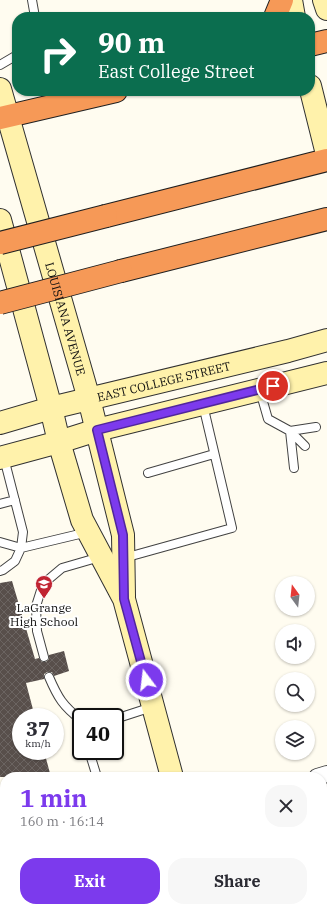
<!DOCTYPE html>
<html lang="en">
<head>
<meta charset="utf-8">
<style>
	body { margin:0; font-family:"IBM Plex Serif",serif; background:#f7f7f7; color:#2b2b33; height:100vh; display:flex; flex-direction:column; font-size:15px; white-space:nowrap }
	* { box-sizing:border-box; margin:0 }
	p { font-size:13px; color:#7c7c81 }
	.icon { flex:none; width:22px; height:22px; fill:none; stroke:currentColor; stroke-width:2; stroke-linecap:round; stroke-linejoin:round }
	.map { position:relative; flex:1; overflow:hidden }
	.drawer { position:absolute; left:0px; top:772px; width:327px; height:140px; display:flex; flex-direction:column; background:#fff; border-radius:16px 16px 0 0; box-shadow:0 1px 3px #0004 }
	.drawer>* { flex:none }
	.hud { position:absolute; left:12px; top:12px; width:303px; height:84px; border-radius:16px; box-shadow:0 1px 3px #0004; background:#0b6e4f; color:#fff; overflow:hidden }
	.needle { width:26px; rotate:345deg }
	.tools { position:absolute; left:275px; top:576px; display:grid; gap:8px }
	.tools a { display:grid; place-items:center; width:40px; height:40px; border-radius:50%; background:#fff; box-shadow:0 1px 3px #0004; font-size:20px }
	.speed { position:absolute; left:12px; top:708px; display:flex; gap:8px; font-size:20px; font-weight:700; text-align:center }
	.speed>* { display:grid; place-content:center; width:52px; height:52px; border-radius:50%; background:#fff; box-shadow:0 1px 3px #0004; line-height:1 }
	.speed small { font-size:10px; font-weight:400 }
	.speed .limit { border:2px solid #111; border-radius:6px; background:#fff; color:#111 }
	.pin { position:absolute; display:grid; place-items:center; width:34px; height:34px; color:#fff; margin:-17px; border:2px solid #fff; border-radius:50%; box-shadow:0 1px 4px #0007 }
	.me { position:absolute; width:44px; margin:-22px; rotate:345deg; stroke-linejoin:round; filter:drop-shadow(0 0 3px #0008) }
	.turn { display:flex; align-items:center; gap:14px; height:84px; padding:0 20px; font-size:18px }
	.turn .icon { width:52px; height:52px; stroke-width:2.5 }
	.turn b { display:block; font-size:28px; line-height:34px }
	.round { display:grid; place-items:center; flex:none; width:42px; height:42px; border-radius:16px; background:#f7f7f7 }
	.summary { display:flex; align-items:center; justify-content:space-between; height:68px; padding:0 20px }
	h1 { font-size:24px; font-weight:800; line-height:30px; color:#7c3aed }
	.primary-button { display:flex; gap:8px; margin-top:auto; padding:8px 20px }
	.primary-button a { flex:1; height:46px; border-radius:16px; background:#7c3aed; color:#fff; font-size:16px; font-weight:800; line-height:46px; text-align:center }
	.primary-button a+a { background:#f7f7f7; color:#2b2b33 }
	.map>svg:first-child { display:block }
</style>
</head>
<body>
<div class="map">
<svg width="327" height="912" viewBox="0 0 327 912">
	<defs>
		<pattern id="building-cross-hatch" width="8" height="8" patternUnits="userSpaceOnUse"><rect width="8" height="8" fill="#584f4b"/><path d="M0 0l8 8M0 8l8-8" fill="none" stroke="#6b6461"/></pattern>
	</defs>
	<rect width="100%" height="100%" fill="#fffcf0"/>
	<path fill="url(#building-cross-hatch)" d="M12,581l23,78 4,-1 3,4h4l3,-3v-4l15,-4 5,20 -15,5 -2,-4h-5l-3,2v5l-18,4 9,34h-14v34h23l7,26h-51v-194z"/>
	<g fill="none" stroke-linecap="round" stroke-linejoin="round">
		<defs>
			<path id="lane" d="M32,0l3,17
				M0,65l17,-10
				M260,391l8,28 22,12 15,15
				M294,468l-4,-37 26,-4
				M148,473l66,-19
				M0,504l15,-4
				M0,542l21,6 67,-16
				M124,558l108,-30 -29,-123
				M0,571l3,-1 12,-9 6,-13 2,-16 -19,-74
				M44,657l-7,-26 -1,-25 7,-22 19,-16 38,-11
				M49,677c9,21 14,29 32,43
				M115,719l37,-12
				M89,751l8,26
				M133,907l1,5"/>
			<path id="street" d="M317,777l10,-3"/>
			<g id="secondary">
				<path d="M291,0l3,17"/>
				<path d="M324,0l3,9"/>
				<path d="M310,86l17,68"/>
				<path id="s1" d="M0,89l89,310 34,136 1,61"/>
				<path d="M0,220l51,188 8,34 23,78 42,79 48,178"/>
				<path id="s2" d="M0,423l51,-15 237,-57 39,-11"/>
				<path d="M0,458l59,-16 38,-12 230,-57"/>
				<path d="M208,907l2,5"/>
			</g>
			<path id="highway" d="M275,17l7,-17
				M310,45l17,-4
				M0,118l116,-27
				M106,216l221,-56
				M121,271l206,-52"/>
		</defs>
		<use href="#lane" stroke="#424242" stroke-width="10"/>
		<use href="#street" stroke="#424242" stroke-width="18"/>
		<use href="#secondary" stroke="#313131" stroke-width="24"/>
		<use href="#highway" stroke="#202020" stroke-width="24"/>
		<use href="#lane" stroke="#fff" stroke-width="8"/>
		<use href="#street" stroke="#fff" stroke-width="16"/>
		<use href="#secondary" stroke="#fff2ab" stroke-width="22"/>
		<use href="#highway" stroke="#f69957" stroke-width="22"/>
		<defs>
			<path id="highway-bridge" d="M0,243l106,-27
				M0,303l121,-32"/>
		</defs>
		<use href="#highway-bridge" stroke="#202020" stroke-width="24" stroke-linecap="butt"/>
		<use href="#highway-bridge" stroke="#f69957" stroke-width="22"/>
	</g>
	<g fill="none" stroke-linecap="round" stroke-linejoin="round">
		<defs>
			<path id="route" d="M146,680l-22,-81 -1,-64 -26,-105 176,-44"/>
		</defs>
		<use href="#route" stroke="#51269a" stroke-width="10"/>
		<use href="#route" stroke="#7c3aed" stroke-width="7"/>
	</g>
	<defs>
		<symbol id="school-pin" viewBox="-11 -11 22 30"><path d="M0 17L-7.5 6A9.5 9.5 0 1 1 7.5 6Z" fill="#c12432" stroke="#fff"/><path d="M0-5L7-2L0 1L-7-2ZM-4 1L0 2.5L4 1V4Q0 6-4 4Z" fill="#fff"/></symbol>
	</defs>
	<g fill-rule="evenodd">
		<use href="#school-pin" x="34" y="574" width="20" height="27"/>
	</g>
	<g text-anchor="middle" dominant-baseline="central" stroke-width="4" stroke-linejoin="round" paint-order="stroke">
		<g font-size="12" fill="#0f0f0f" stroke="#fff">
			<text stroke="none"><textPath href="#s1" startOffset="239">LOUISIANA AVENUE</textPath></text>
			<text stroke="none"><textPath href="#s2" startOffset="169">EAST COLLEGE STREET</textPath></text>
		</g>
		<g font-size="12" fill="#0f0f0f" stroke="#fff">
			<text x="44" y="607">LaGrange<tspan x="44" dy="14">High School</tspan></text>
		</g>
	</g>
</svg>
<div class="tools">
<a><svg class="needle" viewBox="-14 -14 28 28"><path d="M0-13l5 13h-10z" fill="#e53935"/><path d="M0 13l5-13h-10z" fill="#7c7c81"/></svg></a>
<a><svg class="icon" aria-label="sound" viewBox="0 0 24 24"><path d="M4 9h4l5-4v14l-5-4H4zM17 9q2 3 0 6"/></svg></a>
<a><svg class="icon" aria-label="search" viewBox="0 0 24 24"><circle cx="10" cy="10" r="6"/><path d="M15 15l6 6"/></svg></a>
<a><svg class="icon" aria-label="layers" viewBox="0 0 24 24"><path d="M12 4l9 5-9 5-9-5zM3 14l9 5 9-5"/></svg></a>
</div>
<div class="speed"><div>37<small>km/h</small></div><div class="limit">40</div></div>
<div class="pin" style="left:273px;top:386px;background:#d93025"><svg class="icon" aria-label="arrive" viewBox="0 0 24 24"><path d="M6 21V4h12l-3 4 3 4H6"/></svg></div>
<svg class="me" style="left:146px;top:680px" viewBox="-20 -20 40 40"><circle r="17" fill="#7c3aed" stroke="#fff" stroke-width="3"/><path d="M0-11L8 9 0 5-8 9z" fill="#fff"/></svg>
<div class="hud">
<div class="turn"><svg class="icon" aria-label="right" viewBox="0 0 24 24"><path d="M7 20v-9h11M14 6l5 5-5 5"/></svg><div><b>90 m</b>East College Street</div></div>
</div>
<section class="drawer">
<div class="summary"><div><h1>1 min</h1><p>160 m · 16:14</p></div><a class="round"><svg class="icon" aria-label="close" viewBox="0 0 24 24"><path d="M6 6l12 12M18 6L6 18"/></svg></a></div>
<div class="primary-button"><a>Exit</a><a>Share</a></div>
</section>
</div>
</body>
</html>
